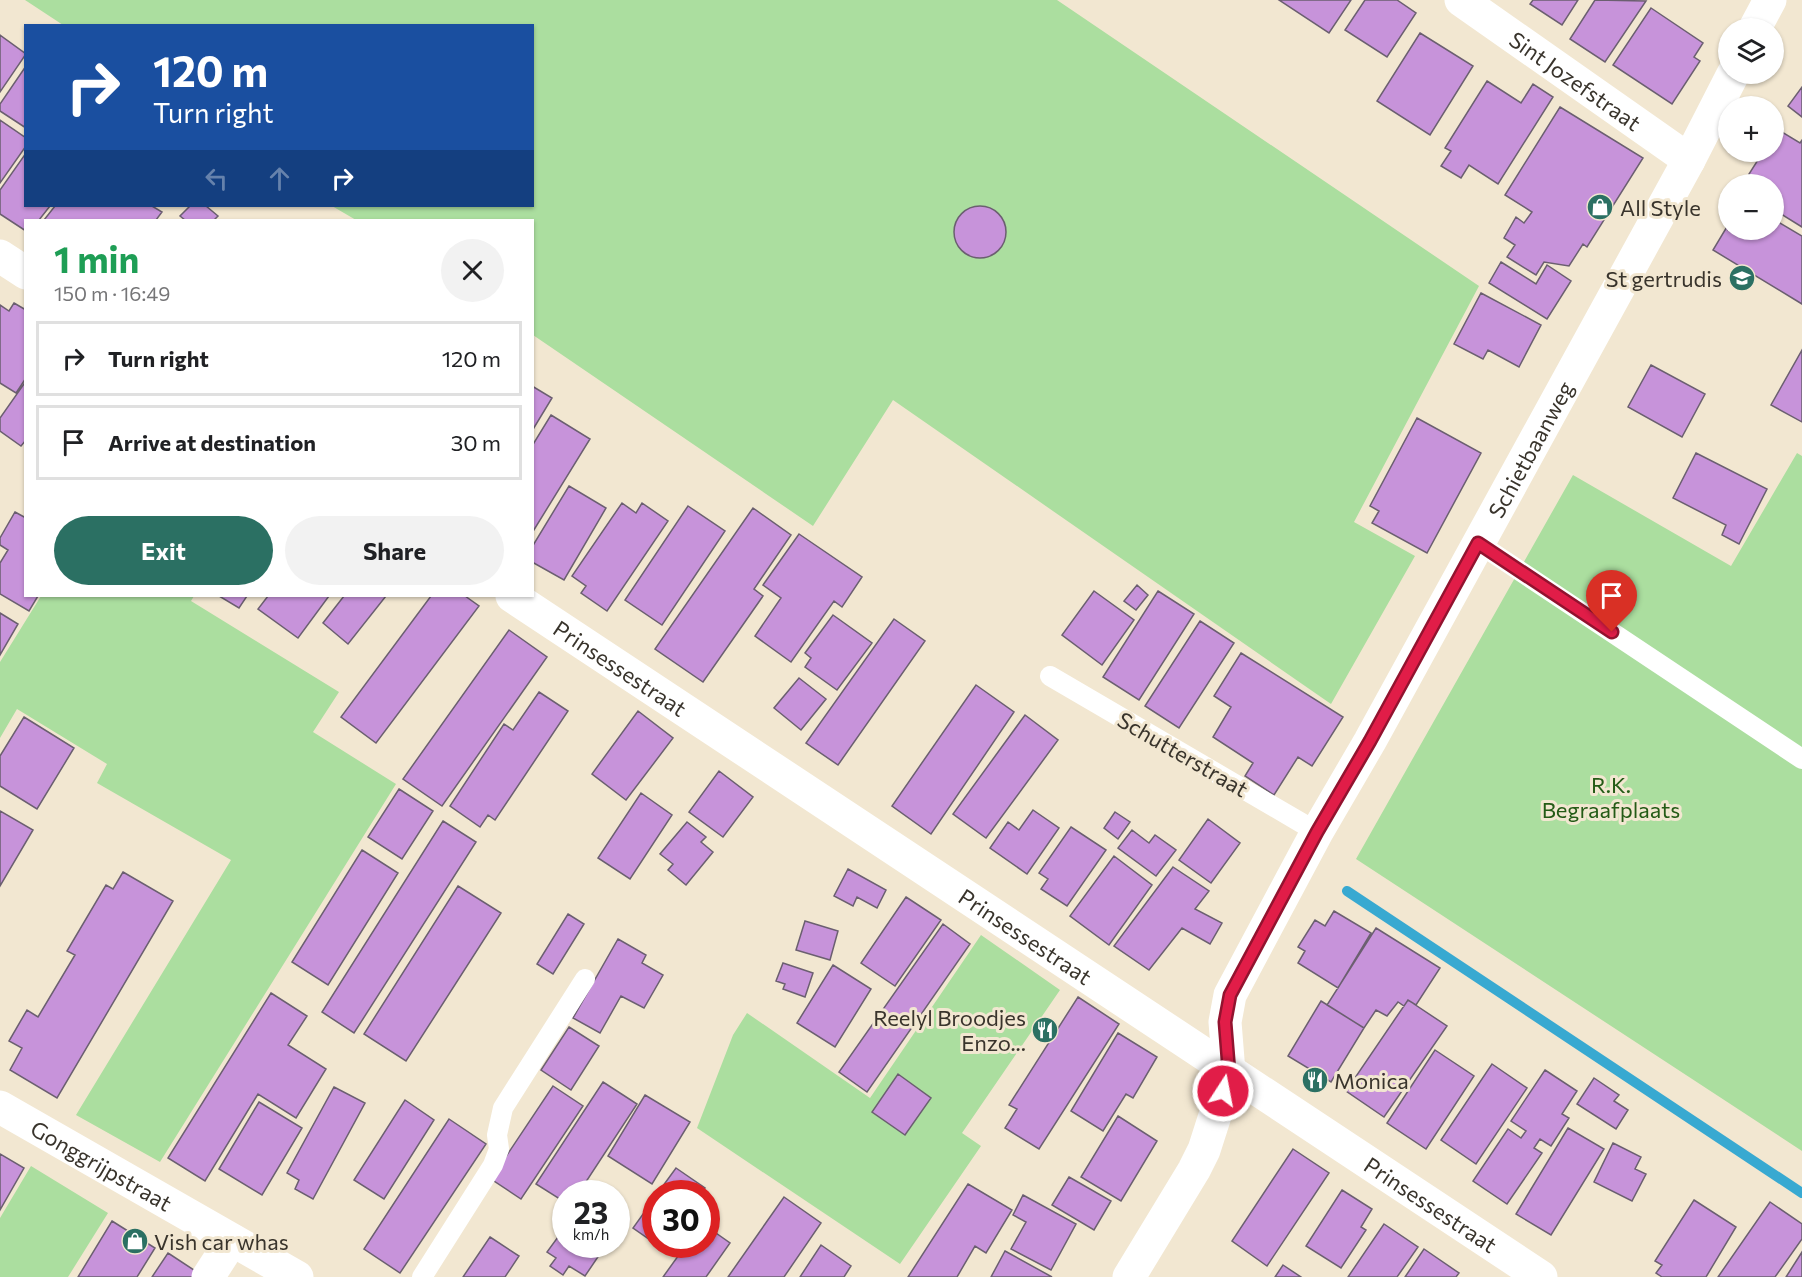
<!DOCTYPE html>
<html lang="en">
<head>
<meta charset="utf-8">
<style>
	body { margin:0; font-family:Commissioner,sans-serif; background:#f2f2f2; color:#202124; height:100vh; display:flex; flex-direction:column; font-size:22px; white-space:nowrap }
	* { box-sizing:border-box; margin:0 }
	p { font-size:20px; color:#757577 }
	.icon { flex:none; width:33px; height:33px; fill:none; stroke:currentColor; stroke-width:2; stroke-linecap:round; stroke-linejoin:round }
	.map { position:relative; flex:1; overflow:hidden }
	.details { position:absolute; left:24px; top:219px; width:510px; height:378px; display:flex; flex-direction:column; background:#fff; border-radius:0px; box-shadow:0 2px 4px #0004 }
	.details>* { flex:none }
	.hud { position:absolute; left:24px; top:24px; width:510px; height:183px; border-radius:0px; box-shadow:0 2px 4px #0004; background:#1a4fa0; color:#fff; overflow:hidden }
	.fabs { position:absolute; left:1718px; top:18px; display:grid; gap:12px }
	.fabs a { display:grid; place-items:center; width:66px; height:66px; border-radius:50%; background:#fff; box-shadow:0 2px 4px #0004; font-size:30px }
	.speed { position:absolute; left:552px; top:1180px; display:flex; gap:12px; font-size:30px; font-weight:700; text-align:center }
	.speed>* { display:grid; place-content:center; width:78px; height:78px; border-radius:50%; background:#fff; box-shadow:0 2px 4px #0004; line-height:1 }
	.speed small { font-size:15px; font-weight:400 }
	.speed .limit { border:9px solid #d22; background:#fff; color:#111 }
	.pin { position:absolute; display:grid; place-items:center; width:51px; height:51px; color:#fff; margin:-62px -26px; border-radius:50% 50% 50% 0; rotate:-45deg; box-shadow:0 0 6px #0007 }
	.pin .icon { rotate:45deg }
	.me { position:absolute; width:66px; margin:-33px; rotate:11deg; stroke-linejoin:round; filter:drop-shadow(0 0 4px #0008) }
	.turn { display:flex; align-items:center; gap:21px; height:126px; padding:0 30px; font-size:27px }
	.turn .icon { width:78px; height:78px; stroke-width:2.5 }
	.turn b { display:block; font-size:42px; line-height:51px }
	.lanes { display:flex; align-items:center; height:57px; padding:0 30px; background:#0003; justify-content:center; gap:30px; direction:ltr }
	.lanes .off { opacity:.35 }
	.round { display:grid; place-items:center; flex:none; width:63px; height:63px; border-radius:32px; background:#f2f2f2 }
	.overview { display:flex; align-items:center; justify-content:space-between; height:102px; padding:0 30px }
	h1 { font-size:36px; font-weight:700; line-height:45px; color:#1e9e55 }
	.action { display:flex; gap:12px; margin-top:auto; padding:12px 30px }
	.action a { flex:1; height:69px; border-radius:36px; background:#2b7063; color:#fff; font-size:24px; font-weight:700; line-height:69px; text-align:center }
	.action a+a { background:#f2f2f2; color:#202124 }
	ul { padding:0; list-style:none }
	li { display:flex; align-items:center; gap:18px; height:75px; margin:0 12px 9px; padding:0 18px; border:3px solid #e0e0e0; border-radius:0px }
	li div { flex:1 }
	li b { display:block; font-size:22px }
	li em { font-style:normal }
	.map>svg:first-child { display:block }
</style>
</head>
<body>
<div class="map">
<svg width="1802" height="1277" viewBox="0 0 1802 1277">
	<rect width="100%" height="100%" fill="#f2e7d1"/>
	<path fill="#abde9f" d="M25,0h1032l422,286 -125,236 61,34 -84,148 -438,-304 -80,126 -280,-191 -1,-115h-176l-24,-14h200v-180l-469,-1z
		M1797,453l5,3v695l-446,-292 217,-384 158,91z
		M41,596h153l-3,5 148,91 -26,40 83,52 -236,378 -84,-47 155,-255 -134,-77 10,-19 -90,-55 -17,29v-76z
		M981,935l79,55 -98,143 19,13 -81,118 -203,-136 36,-93 14,-22 123,85z
		M31,1166l77,47 -40,64h-68v-59z"/>
	<g fill="none" stroke-linecap="round" stroke-linejoin="round">
		<path stroke="#38a9d1" stroke-width="10" d="M1347,891l455,302"/>
	</g>
	<path fill="#c793da" stroke="#6b5f70" stroke-width="1.5" d="M1279,0h72l-22,33z
		M1365,0h32l19,13 -29,44 -42,-27z
		M1533,0h45l-16,25 -32,-21z
		M1595,0l51,1 -41,61 -35,-23z
		M1651,8l52,35 -9,14 6,4 -28,43 -59,-39z
		M1420,33l53,33 -43,69 -53,-34z
		M0,35l26,19 -26,38z
		M26,66v62l-26,-17v-7z
		M1487,81l34,22 12,-19 20,13 -55,87 -29,-19 -8,13 -20,-12 10,-15 -6,-3z
		M1802,87v30l-14,-11z
		M1560,107l83,51 -56,89 -4,-3 -14,22 -25,-4 -8,13 -29,-18 8,-12 -11,-7 12,-21 8,6 8,-11 -27,-17z
		M0,120l26,18v8l-26,37z
		M1777,129l23,14 2,-3v87l-29,-18v-25h-7l-17,-10 14,-22h10v-17z
		M26,153v53h24l-11,14h-13v11l-26,-17v-24z
		M55,206h97l10,6 -6,8h-112z
		M190,206h16l12,10 -4,4h-29l-5,-4z
		M954 232a26 26 0 1 1 52 0a26 26 0 1 1-52 0Z
		M1773,219l29,17v68l-89,-54 15,-25v5h45z
		M1501,262l35,22 11,-19 24,16 -24,38 -58,-36z
		M1481,293l60,32 -22,42 -31,-17 -5,9 -29,-15z
		M14,303l12,7v68l-10,15 -16,-10v-78l9,6z
		M1802,350v72l-31,-17z
		M1651,365l54,29 -23,43 -54,-30z
		M26,381v59l-5,6 -21,-15v-13z
		M532,386l20,12 -20,33z
		M551,415l39,24 -58,94v-87z
		M1417,418l64,35 -54,100 -55,-30 7,-12 -9,-5z
		M1696,453l71,36 -28,55 -17,-9 4,-10 -53,-27z
		M569,486l37,22 -42,72 -32,-18v-15z
		M622,503l14,10 6,-10 26,18 -61,90 -26,-18 5,-7 -14,-10z
		M688,506l37,25 -63,94 -37,-25z
		M753,508l38,27 -37,54 9,7 -60,86 -48,-33z
		M15,512l11,6v78h12l-9,15 -29,-17v-31l8,-13 -8,-5v-7z
		M799,534l63,43 -20,30 -8,-6 -43,61 -36,-26 26,-38 -18,-13z
		M1137,585l11,10 -12,15 -12,-9z
		M1094,591l40,29 -32,45 -40,-30z
		M1158,591l36,23 -55,86 -36,-23z
		M219,596h28l-8,12z
		M268,596h61l-31,42 -40,-29z
		M344,596h42l-38,48 -25,-21z
		M431,596h34l14,10 -103,137 -35,-26z
		M0,613l18,11 -18,31z
		M833,615l39,28 -35,47 -32,-23 6,-9 -6,-5z
		M894,619l31,22 -87,124 -32,-22z
		M1200,621l34,22 -55,85 -34,-22z
		M509,630l38,27 -105,149 -39,-27z
		M1241,653l102,64 -31,49 -14,-9 -24,38 -29,-19 8,-13 -40,-26 18,-30 -17,-11z
		M799,678l27,21 -25,31 -27,-22z
		M976,685l38,27 -83,122 -39,-28z
		M539,692l29,19 -73,109 -7,-5 -8,12 -30,-21 54,-82 9,6z
		M638,711l35,27 -47,62 -34,-26z
		M1025,715l33,25 -72,98 -33,-24z
		M24,717l50,31 -37,61 -37,-23v-30z
		M719,771l34,26 -30,40 -34,-25z
		M399,789l34,22 -31,48 -34,-22z
		M641,793l31,22 -42,64 -32,-21z
		M1033,810l26,18 -32,46 -37,-26 18,-26 11,8z
		M0,811l33,19 -33,56z
		M1115,812l15,10 -12,17 -14,-11z
		M1208,819l32,24 -29,40 -32,-23z
		M443,821l33,21 -122,191 -32,-21z
		M687,822l19,15 -5,5 12,10 -27,33 -18,-15 5,-6 -13,-10z
		M1071,827l35,23 -39,56 -26,-17 7,-10 -9,-6z
		M1132,830l17,13 6,-8 21,15 -20,26 -38,-28z
		M362,850l36,23 -70,112 -36,-23z
		M1114,856l38,29 -43,60 -39,-29z
		M1173,867l36,24 -14,18 27,14 -12,21 -28,-16 -33,42 -35,-24z
		M848,869l38,21 -9,18 -20,-11 -4,9 -19,-10z
		M123,872l50,29 -116,197 -47,-28 12,-22 -13,-7 18,-31 11,7 37,-62 -8,-4 39,-66 7,4z
		M458,886l43,27 -95,148 -42,-27z
		M906,897l35,23 -46,66 -34,-23z
		M1334,911l37,22 -33,55 -40,-25 7,-12 -7,-4 17,-27 10,6z
		M568,914l16,10 -31,50 -16,-10z
		M805,921l33,10 -8,29 -34,-10z
		M943,924l27,20 -103,148 -28,-20z
		M1376,928l64,40 -24,37 -8,-5 -4,6 -6,-4 -11,14 -11,-6 -12,18 -37,-23z
		M618,939l28,16 -4,8 21,12 -19,33 -23,-12 -21,37 -27,-15z
		M783,963l30,10 -8,24 -22,-8 2,-5 -9,-3z
		M833,965l38,24 -36,58 -38,-24z
		M271,993l36,23 -19,29 38,24 -30,49 -38,-24 -53,87 -37,-23z
		M1078,997l41,27 -80,125 -34,-21 12,-19 -8,-4z
		M1408,1000l39,26 -63,91 -38,-26z
		M1321,1001l43,27 -33,54 -43,-26z
		M569,1027l30,19 -28,44 -30,-20z
		M1118,1033l39,24 -24,41 -7,-4 -23,37 -32,-20z
		M1435,1050l39,26 -48,73 -39,-26z
		M1492,1064l35,24 -51,76 -35,-24z
		M1545,1070l32,21 -15,23 7,4 -18,28 -11,-7 -6,9 8,5 -35,51 -34,-23 35,-52 13,9 5,-7 -15,-10z
		M898,1074l33,24 -26,37 -33,-23z
		M1594,1078l25,17 -5,6 14,9 -12,19 -39,-25z
		M603,1082l34,22 -59,90h-12v9l-30,-19z
		M553,1086l30,20 -62,93 -30,-20z
		M334,1087l31,16 -52,96 -18,-10 4,-9 -12,-7z
		M645,1095l45,27 -38,62 -44,-28z
		M405,1100l29,20 -50,79 -30,-19z
		M259,1102l43,26 -40,67 -43,-26z
		M1118,1116l39,25 -36,60 -40,-24z
		M449,1119l37,25 -86,129 -36,-24z
		M1568,1128l36,21 -53,86 -35,-21z
		M1613,1143l28,14 -6,12 11,5 -14,27 -38,-19z
		M1293,1149l36,24 -62,93 -35,-25z
		M0,1154l24,14 -24,42z
		M676,1168l29,20 -4,6h-44z
		M1069,1177l42,24 -17,29 -42,-25z
		M968,1184l44,26 -26,43 -11,-7 -18,31h-49z
		M1342,1190l30,19 -11,18 5,3 -25,38 -35,-22z
		M1023,1195l53,29 -25,46 -40,-21 15,-27 -13,-7z
		M656,1196v48l-23,-16z
		M784,1197l37,26 -37,54h-56z
		M1694,1200l42,27 -30,50h-44l-6,-4 6,-8 -7,-4z
		M1770,1202l32,22v15l-27,38h-57z
		M112,1221l43,27 -18,29h-59z
		M1384,1224l34,23 -21,30h-49z
		M566,1226v19h40l-21,31 -16,-10 -6,9 -13,-9 6,-8 -9,-6z
		M706,1226l24,17 -24,34h-43l23,-32h20z
		M490,1237l29,19 -14,21h-42z
		M821,1245l30,21 -7,11h-44z
		M1424,1249l35,24 -3,4h-51z
		M1005,1251l47,26h-61z
		M1802,1252v25h-16z
		M168,1253l32,21 -2,3h-46z
		M1283,1265l18,12h-26z"/>
	<g fill="none" stroke-linecap="round" stroke-linejoin="round">
		<path stroke="#fff" stroke-width="20" d="M1478,543l324,216
			M1050,676l267,156
			M422,1277l71,-112 6,-16 -2,-14 6,-27 82,-129"/>
		<g stroke="#fff" stroke-width="33">
			<path id="s1" d="M1461,0l228,160"/>
			<path d="M1755,28l15,-28"/>
			<path d="M0,256l26,17"/>
			<path id="s2" d="M512,596l1029,681"/>
			<path id="s3" d="M0,1107l297,170"/>
			<path d="M208,1277l24,-37"/>
			<path id="s4" d="M1129,1277l65,-107 10,-20 25,-78 -4,-50 5,-27 87,-163 53,-91 319,-581 44,-86"/>
		</g>
	</g>
	<g fill="none" stroke-linecap="round" stroke-linejoin="round">
		<defs>
			<path id="route" d="M1223,1091l6,-19 -4,-50 5,-27 87,-163 53,-91 108,-198 134,89"/>
		</defs>
		<use href="#route" stroke="#92132f" stroke-width="15"/>
		<use href="#route" stroke="#e11d48" stroke-width="10"/>
	</g>
	<defs>
		<symbol id="shop-disc" viewBox="-11 -11 22 22"><circle r="9.5" fill="#2b7063" stroke="#f2e7d1"/><path d="M-5-2.5h2.3a2.7 3.5 0 0 1 5.4 0H5L5.5 6h-11ZM-1.5-2.5h3a1.5 2.3 0 0 0-3 0Z" fill="#fff"/></symbol>
		<symbol id="school-disc" viewBox="-11 -11 22 22"><circle r="9.5" fill="#2b7063" stroke="#f2e7d1"/><path d="M0-5L7-2L0 1L-7-2ZM-4 1L0 2.5L4 1V4Q0 6-4 4Z" fill="#fff"/></symbol>
		<symbol id="restaurant-disc" viewBox="-11 -11 22 22"><circle r="9.5" fill="#2b7063" stroke="#f2e7d1"/><path d="M-5-6h1v4h1v-4h1v4h1v-4h1v5L-1.5 .5V6h-2V.5L-5-1ZM5-6V6H3V1.5H1.5Q1.5-4 5-6Z" fill="#fff"/></symbol>
	</defs>
	<g fill-rule="evenodd">
		<use href="#shop-disc" x="1585" y="192" width="30" height="30"/>
		<use href="#school-disc" x="1727" y="263" width="30" height="30"/>
		<use href="#restaurant-disc" x="1030" y="1015" width="30" height="30"/>
		<use href="#restaurant-disc" x="1300" y="1065" width="30" height="30"/>
		<use href="#shop-disc" x="120" y="1226" width="30" height="30"/>
	</g>
	<g text-anchor="middle" dominant-baseline="central" stroke-width="6" stroke-linejoin="round" paint-order="stroke">
		<g font-size="22" fill="#39342c" stroke="#f2e7d1">
			<text stroke="none"><textPath href="#s1" startOffset="140">Sint Jozefstraat</textPath></text>
			<text stroke="none"><textPath href="#s4" startOffset="930">Schietbaanweg</textPath></text>
			<text stroke="none"><textPath href="#s2" startOffset="130">Prinsessestraat</textPath></text>
			<text transform="translate(1183 754) rotate(30)">Schutterstraat</text>
			<text stroke="none"><textPath href="#s2" startOffset="616">Prinsessestraat</textPath></text>
			<text stroke="none"><textPath href="#s3" startOffset="117">Gonggrijpstraat</textPath></text>
			<text stroke="none"><textPath href="#s2" startOffset="1102">Prinsessestraat</textPath></text>
		</g>
		<g font-size="22" fill="#39342c" stroke="#f2e7d1" text-anchor="start">
			<text x="1620" y="207">All Style</text>
			<text x="1722" y="278" text-anchor="end">St gertrudis</text>
			<text x="1026" y="1017" text-anchor="end">Reelyl Broodjes<tspan x="1026" dy="25">Enzo...</tspan></text>
			<text x="1334" y="1080">Monica</text>
			<text x="154" y="1241">Vish car whas</text>
		</g>
		<g font-size="22" fill="#245b16" stroke="#f2e7d1">
			<text x="1611" y="784">R.K.<tspan x="1611" dy="25">Begraafplaats</tspan></text>
		</g>
	</g>
</svg>
<div class="fabs">
<a><svg class="icon" aria-label="layers" viewBox="0 0 24 24"><path d="M12 4l9 5-9 5-9-5zM3 14l9 5 9-5"/></svg></a>
<a>+</a>
<a>−</a>
</div>
<div class="speed"><div>23<small>km/h</small></div><div class="limit">30</div></div>
<div class="pin" style="left:1612px;top:632px;background:#d93025"><svg class="icon" aria-label="arrive" viewBox="0 0 24 24"><path d="M6 21V4h12l-3 4 3 4H6"/></svg></div>
<svg class="me" style="left:1223px;top:1091px" viewBox="-20 -20 40 40"><circle r="17" fill="#e11d48" stroke="#fff" stroke-width="3"/><path d="M0-11L8 9 0 5-8 9z" fill="#fff"/></svg>
<div class="hud">
<div class="turn"><svg class="icon" aria-label="right" viewBox="0 0 24 24"><path d="M7 20v-9h11M14 6l5 5-5 5"/></svg><div><b>120 m</b>Turn right</div></div>
<div class="lanes"><svg class="icon off" aria-label="left" viewBox="0 0 24 24"><path d="M17 20v-9H6M10 6l-5 5 5 5"/></svg><svg class="icon off" aria-label="ahead" viewBox="0 0 24 24"><path d="M12 20V5M6 11l6-6 6 6"/></svg><svg class="icon" aria-label="right" viewBox="0 0 24 24"><path d="M7 20v-9h11M14 6l5 5-5 5"/></svg></div>
</div>
<section class="details">
<div class="overview"><div><h1>1 min</h1><p>150 m · 16:49</p></div><a class="round"><svg class="icon" aria-label="close" viewBox="0 0 24 24"><path d="M6 6l12 12M18 6L6 18"/></svg></a></div>
<ul>
<li><svg class="icon" aria-label="right" viewBox="0 0 24 24"><path d="M7 20v-9h11M14 6l5 5-5 5"/></svg><div><b>Turn right</b></div><em>120 m</em></li>
<li><svg class="icon" aria-label="arrive" viewBox="0 0 24 24"><path d="M6 21V4h12l-3 4 3 4H6"/></svg><div><b>Arrive at destination</b></div><em>30 m</em></li>
</ul>
<div class="action"><a>Exit</a><a>Share</a></div>
</section>
</div>
</body>
</html>
